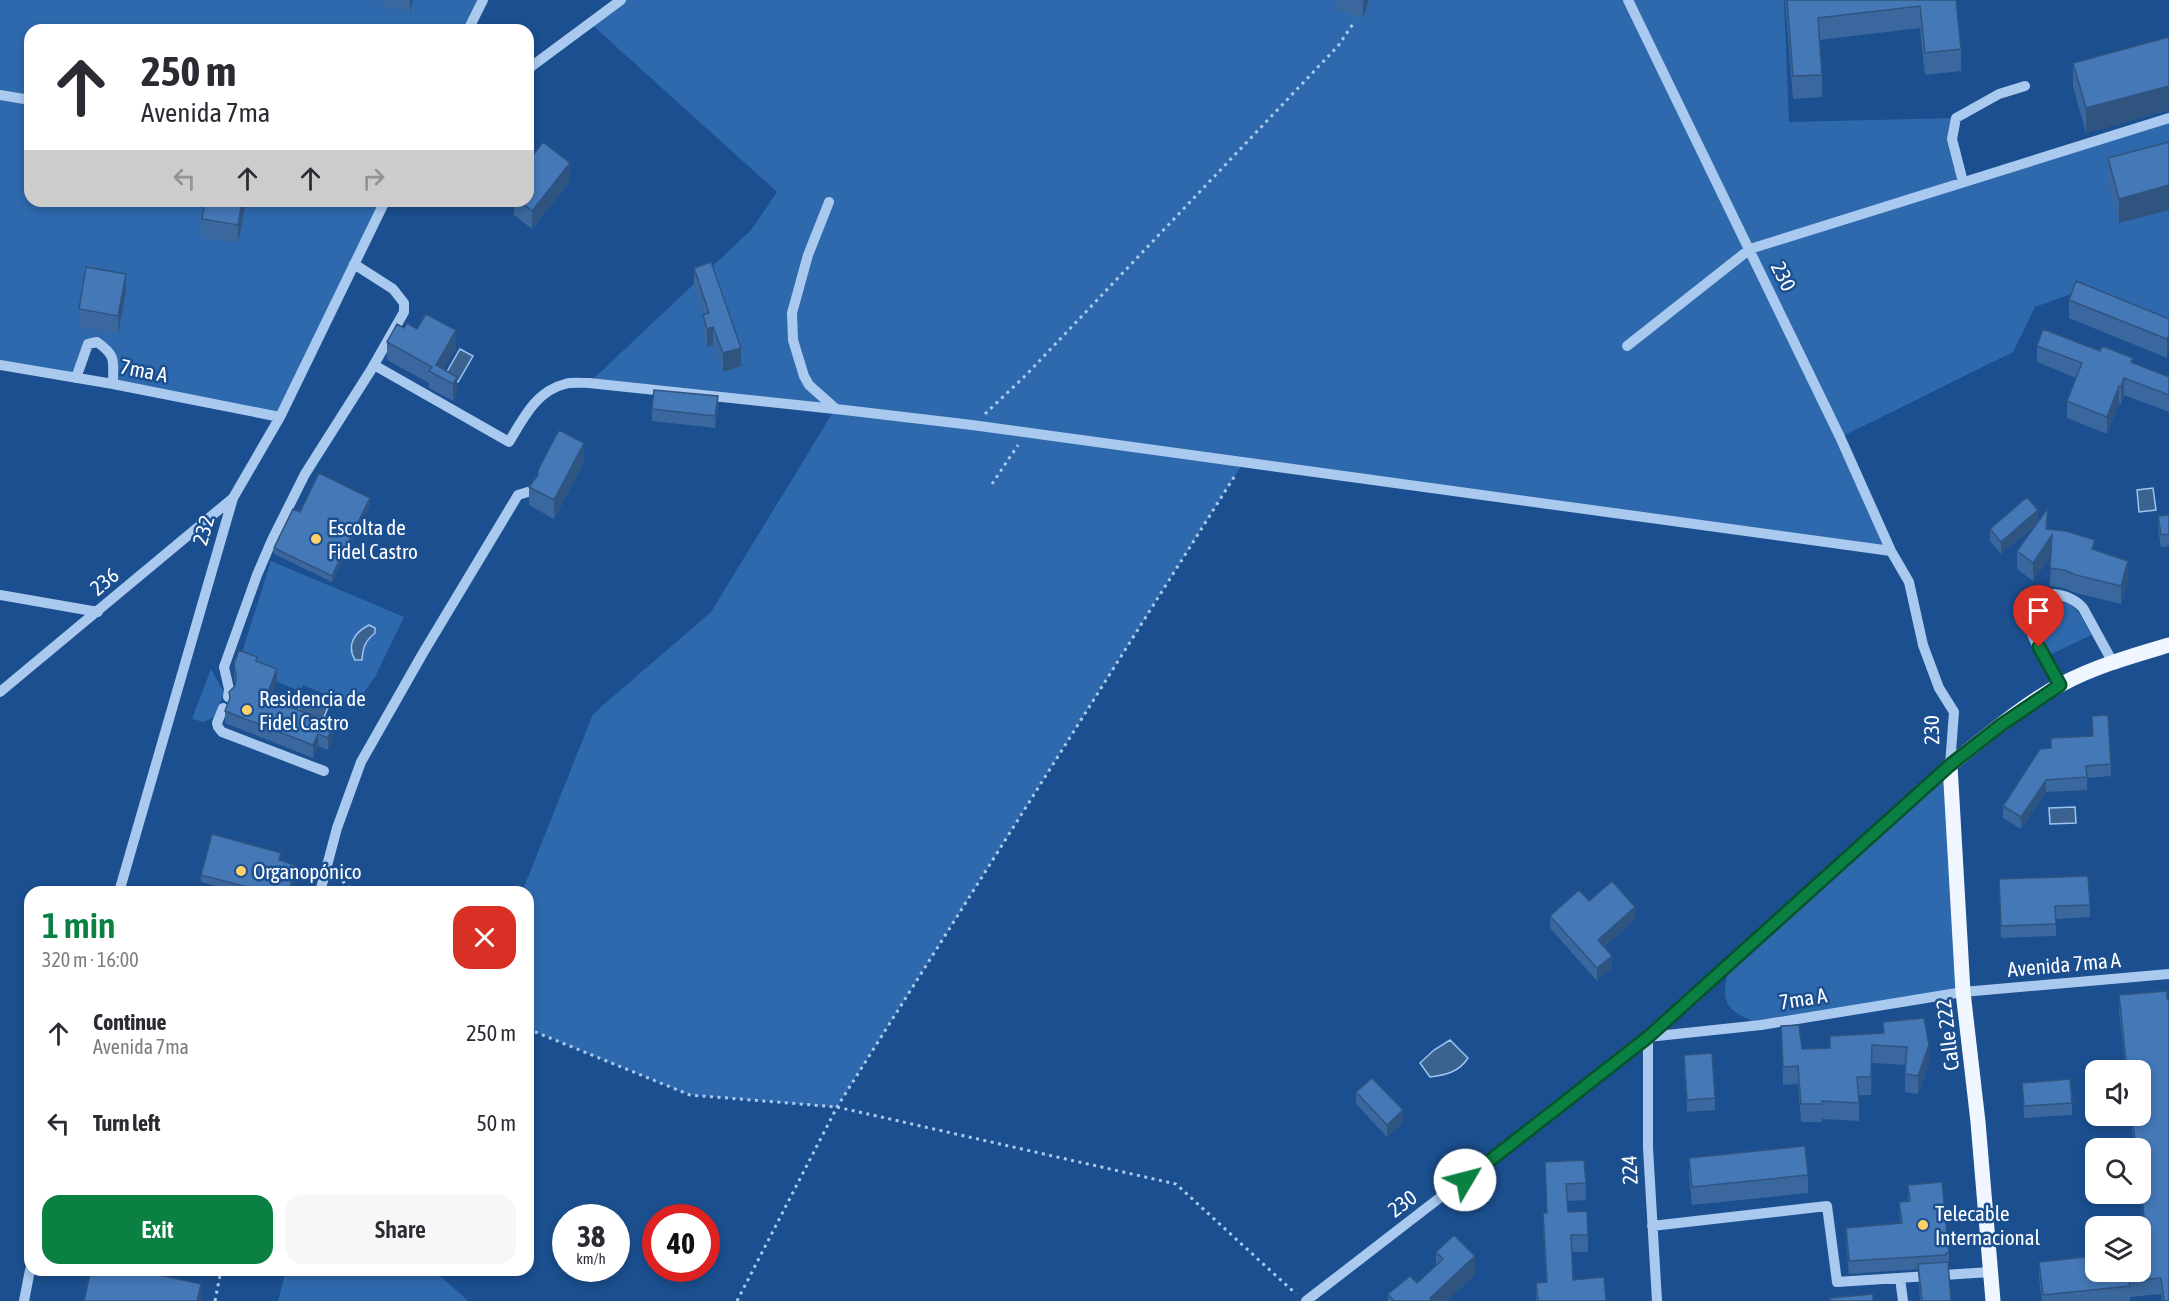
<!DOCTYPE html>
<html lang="en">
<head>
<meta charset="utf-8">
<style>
	body { margin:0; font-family:"Asap Condensed",sans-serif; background:#f7f7f7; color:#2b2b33; height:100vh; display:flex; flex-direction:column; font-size:22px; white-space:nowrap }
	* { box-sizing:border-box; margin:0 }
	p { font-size:20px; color:#7c7c81 }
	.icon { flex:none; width:33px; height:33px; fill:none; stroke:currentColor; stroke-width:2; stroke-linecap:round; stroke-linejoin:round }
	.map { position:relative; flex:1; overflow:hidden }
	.details { position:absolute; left:24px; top:886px; width:510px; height:390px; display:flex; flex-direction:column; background:#fff; border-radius:18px; box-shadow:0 3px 9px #0003 }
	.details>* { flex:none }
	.banner { position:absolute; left:24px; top:24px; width:510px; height:183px; border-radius:18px; box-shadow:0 3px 9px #0003; background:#fff; color:#2b2b33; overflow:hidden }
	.fabs { position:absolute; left:2085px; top:1060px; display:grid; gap:12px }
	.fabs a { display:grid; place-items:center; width:66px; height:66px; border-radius:12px; background:#fff; box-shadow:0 3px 9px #0003; font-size:30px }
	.speed { position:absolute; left:552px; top:1204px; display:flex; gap:12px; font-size:30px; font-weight:700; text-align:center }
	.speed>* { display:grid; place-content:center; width:78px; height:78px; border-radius:50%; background:#fff; box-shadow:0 3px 9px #0003; line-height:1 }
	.speed small { font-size:15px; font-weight:400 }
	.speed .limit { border:9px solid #d22; background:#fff; color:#111 }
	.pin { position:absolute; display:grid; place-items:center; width:51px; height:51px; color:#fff; margin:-62px -26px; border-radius:50% 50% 50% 0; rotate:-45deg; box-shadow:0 0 6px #0007 }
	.pin .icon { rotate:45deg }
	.me { position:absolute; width:66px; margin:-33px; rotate:53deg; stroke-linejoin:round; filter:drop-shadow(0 0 4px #0008) }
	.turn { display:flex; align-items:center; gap:21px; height:126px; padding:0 18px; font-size:27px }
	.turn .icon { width:78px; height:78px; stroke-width:2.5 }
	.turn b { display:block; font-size:42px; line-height:51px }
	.lanes { display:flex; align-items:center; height:57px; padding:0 18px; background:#0003; justify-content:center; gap:30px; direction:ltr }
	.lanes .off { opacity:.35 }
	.round { display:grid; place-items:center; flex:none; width:63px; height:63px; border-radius:18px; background:#f7f7f7 }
	.headline { display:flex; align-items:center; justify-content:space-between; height:102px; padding:0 18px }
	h1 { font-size:36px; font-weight:600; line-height:45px; color:#0b8043 }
	.action { display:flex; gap:12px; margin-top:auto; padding:12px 18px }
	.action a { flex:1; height:69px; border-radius:18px; background:#0b8043; color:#fff; font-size:24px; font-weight:600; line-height:69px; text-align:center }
	.action a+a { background:#f7f7f7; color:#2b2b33 }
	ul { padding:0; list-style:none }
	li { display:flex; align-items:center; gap:18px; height:90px; padding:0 18px }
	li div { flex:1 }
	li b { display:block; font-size:22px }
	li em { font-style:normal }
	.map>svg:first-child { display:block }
</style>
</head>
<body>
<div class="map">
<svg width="2169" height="1301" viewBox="0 0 2169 1301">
	<rect width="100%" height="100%" fill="#1b4f8f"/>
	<path fill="#2e69ad" d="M0,0h483l-15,30h-438v171h355l-105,216 -167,-33 -4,-33 -21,-7 -12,34 -76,-13z
		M621,0h1163l5,122 167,-4 -4,22 11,41 206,-63v212l-95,-37 -39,14 -22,45 -172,85 50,114 -648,-88 -406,644 -147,-12 -162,-66v-137h-6l71,-178 118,-102 124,-203 -246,-26 162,-153 26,-38 -187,-169z
		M271,561l133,56 -29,60 -21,29 -51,-21 -3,6 -44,-18 -17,-11z
		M2056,599c21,4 26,19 35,36l-39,19c-5,-7 -14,-16 -17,-24 -7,-16 7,-28 21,-31z
		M211,669l13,24 -10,24 -10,5 -12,-3z
		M1950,765l13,227 -202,33c-38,-17 -40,-19 -32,-61z
		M286,1270l149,1 33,30h-190z"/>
	<path fill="#3c6290" stroke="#9cc4f0" stroke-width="1.5" d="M460,349l13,7 -15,26 -13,-7z
		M2153,488l3,22 -17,2 -2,-22z
		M369,625l6,3v5c-10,8 -12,14 -13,27h-7c-9,-15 0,-28 14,-35z
		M303,698l25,9 -5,13 -25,-9z
		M2075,807l1,16 -26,1 -1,-16z
		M1450,1040l18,18c-9,14 -22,17 -38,19l-10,-14 14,-13z"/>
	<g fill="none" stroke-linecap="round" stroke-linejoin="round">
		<path stroke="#a9c9ee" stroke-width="3" stroke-dasharray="3 4.5" stroke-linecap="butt" d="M985,414l41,-39 312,-329 17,-25
			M992,484l26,-39
			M337,876l17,16
			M528,1029l162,66 147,12 339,77 120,110
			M215,1301l6,-31
			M737,1301l100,-194 399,-633"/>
		<path stroke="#a9c9ee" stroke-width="10" d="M468,30l15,-30
			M528,69l93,-69
			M0,95l30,5
			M1963,182l-11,-43 4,-21 43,-24 26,-8
			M829,202l-21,53 -16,58 1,27 11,36 5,9 27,24 136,16 919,126
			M1627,346l123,-97 419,-131
			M0,365l113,19 167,33
			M374,365l135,77c14,-23 27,-51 56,-58 7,-2 16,-1 24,-1l246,26
			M76,378l12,-34 9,-2c20,14 16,19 16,42
			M0,595l98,17
			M2059,685c-10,-19 -58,-86 -11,-91 13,-1 27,5 35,14l29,53
			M0,692l233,-194
			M228,697l1,-8 -5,-22 33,-92 15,-35 33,-66 66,-104 33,-58v-9l-11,-14 -39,-25
			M223,708l-6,15 1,4 4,5 102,39
			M119,892l114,-394 47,-81 105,-216
			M320,892l17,-64 24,-66 62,-109 95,-158 13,-4
			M1652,1226l175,-20 10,76 153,-10
			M1900,1278l3,23
			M24,1301l6,-31
			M1306,1301l342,-264 302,-272 4,-53 -15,-24 -16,-43 -14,-63 -18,-31 -51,-114 -212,-437
			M1657,1301l-9,-153v-111l113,-12 202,-33 206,-18"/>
		<path stroke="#f0f6ff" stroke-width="15" d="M1993,1301l-15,-179 -15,-130 -13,-227c36,-28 72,-60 112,-81 34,-18 70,-28 107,-39"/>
	</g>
	<path fill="#3a679d" d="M382,0h31l-3,13 -28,-7z
		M1336,0h33l-6,19 -27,-10z
		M1785,0h171l5,49v22l-36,4 -5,-47 -101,12 3,35v22l-29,2z
		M2169,37v73l-83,23 -13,-46v-24z
		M2169,142l-50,81 -11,-41v-24z
		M570,181l-38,48 -18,-14v-14h14z
		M205,201h41l-8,42 -36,-6v-18z
		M694,268l47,98 -18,6 -10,-27 -6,2 -4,-13v-19h1l-10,-28z
		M126,292l-8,42 -39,-7v-18z
		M2069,300l100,19 -2,39 -98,-40z
		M404,328l13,1 39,18 -12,22 13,8v17l-4,7 -24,-13v-5l-42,-23v-18z
		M2037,346l96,17 36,14v35l-45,-17 -3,9 -2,-1 -12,31 -40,-16v-17l9,-23 -39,-16z
		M718,408l-3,20 -63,-7v-12z
		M584,462l-30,57 -25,-14v-18z
		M370,505l-38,77 -58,-28v-6l26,-36z
		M2169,515v31l-8,1 -3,-18v-13z
		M2038,522l10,4v3l47,21 33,29 -7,25 -45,-11 -12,-5 -14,-2 1,-31 -18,26 -16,-12v-18l21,-28 -37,31 -11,-13v-12z
		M257,661l20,20 -7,18 63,37 -5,14 -10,-4 -5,12 -88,-35v-12l4,-11v-8l6,-6 -1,-10v-12z
		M2092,716l19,48v12l-24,2v12l-41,2 -25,37 -18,-11v-12l48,-58v-10l41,-2z
		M281,861l16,12 -7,19h-51l-38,-10v-7z
		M1999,879l91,26v12l-34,2v17l-55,2z
		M1589,901l46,18 -31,28 8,21 -15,13 -47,-53v-12z
		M2167,991v8h2v302h-7l-1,-7 -31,3v4h-88l-3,-23v-16l57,-6v16h44v-20l6,-1 -6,-63v-39h-6l-3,-33h9v-45h-14l-7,-60v-16z
		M1883,1022l46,42 -11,30 -13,-2v-27l-33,-2 -1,32h-12v26l-37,-2v3h-21l-3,-38 -15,1 -2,-59 21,23 28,-1v-12l54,-3z
		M1684,1055l31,43v12l-28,2 -3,-45z
		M2022,1083l50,20v12l-48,3z
		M1356,1092l47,31 -16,14 -31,-33z
		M1689,1158l119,17v18l-116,12 -3,-29z
		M1545,1162l41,21v17l-19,1 1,11 20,23v17h-16l1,28 33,21h-70v-18l10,-1 -3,-52v-17h4z
		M1908,1185l41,68v12h-1l3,36h-31l-2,-32 -69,5 -3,-33v-13l54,-5 -1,-21 9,-1z
		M1436,1252l39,23 -29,26h-58v-7l29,-11 19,-18z"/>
	<path fill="#305480" d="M410,0h3l-3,13z
		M1363,0h6l-6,19z
		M2169,86v24l-83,23v-25z
		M570,163v18l-38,48v-18z
		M2169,185v25l-50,13v-24z
		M242,201h4l-8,42v-18z
		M126,274v18l-8,42v-18z
		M713,327v18l-6,2v-18z
		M456,330v17l-16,30 -4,-12z
		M2169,335v18l-2,5v-19z
		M741,348v18l-18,6v-19z
		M457,377v17l-4,7v-17z
		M2124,378v17l-3,9v-17z
		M2119,386v17l-12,31v-17z
		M718,396v12l-3,20v-12z
		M584,443v19l-30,57v-19z
		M370,498v7l-38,77v-6z
		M2048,508v18l-2,18 6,-9v18l-19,28v-18l13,-34z
		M2038,510v12l-37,32v-12z
		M2128,561v18l-7,25v-18z
		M277,669v12l-11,28v-12z
		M333,724v12l-5,14v-12z
		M318,734v12l-5,12v-13z
		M2046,780v12l-25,37v-12z
		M297,866v7l-7,19h-2z
		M1635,907v12l-37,33v-12z
		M1612,956v12l-15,13v-13z
		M1929,1045v19l-11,30v-18z
		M1403,1110v13l-16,14v-12z
		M1475,1256v19l-29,26h-16v-3z
		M201,1284v17h-4z"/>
	<path fill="#4478b7" stroke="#305480" stroke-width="1.5" d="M1787,0h169l5,49 -36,4 -5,-47 -102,12 4,57 -29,1z
		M2169,37v49l-83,22 -13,-45z
		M543,142l27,21 -38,48 -12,-10h8v-39z
		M2169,142v43l-50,14 -11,-41z
		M205,201h37l-4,24 -36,-6z
		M711,262l30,86 -18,5 -10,-26 -6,2 -4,-14 6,-2 -15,-45z
		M86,267l40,7 -8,42 -39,-7z
		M2076,281l93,38v16l-2,4 -98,-39z
		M426,314l30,16 -20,35 21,12 -4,7 -24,-13 3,-4 -45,-25 10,-18 7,4 3,-5 10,6z
		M2043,329l57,22 2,-5 31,12 -2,4 38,15v18l-45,-17 -3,9 -2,-1 -12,31 -40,-16 15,-38 -45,-17z
		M654,390l64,6 -3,20 -63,-7z
		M559,430l25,13 -30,57 -25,-13 9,-12v-5z
		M319,473l51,25 -38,78 -58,-28 19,-39 7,3z
		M2027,497l11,13 -37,32 -11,-13z
		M2048,508l-2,21 20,2 29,9 -3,9 36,12 -7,25 -45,-11 -12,-5 -14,-2 2,-33 -19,28 -16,-12z
		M2169,515v19l-8,1 -3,-19z
		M239,650l18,7 -1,4 21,8 -11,28 67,27 -5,14 -10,-4 -5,11 -88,-34 5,-13 -1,-6 6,-6 1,-10 -2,-12z
		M2108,715l3,49 -25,2 1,11 -41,3 -25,37 -18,-11 37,-57 11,-1v-10l42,-2 -1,-20z
		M212,834l69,19 -2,7 18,6 -9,26h-22l-65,-17z
		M2088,876l2,29 -35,1 1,18 -55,2 -2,-47z
		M1612,881l23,26 -37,33 14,16 -15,12 -47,-52 29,-26 10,11z
		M2167,991v8h2v302h-5l-3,-23 -32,3 1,5 -87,9 -4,-33 57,-6v16h44v-20l7,-1 -7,-79v-23h-4l-4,-33h8v-45h-13l-8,-76z
		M1924,1018l5,27 -11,31 -13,-2 2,-27 -35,-2 -1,32h-14l2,26 -37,-2v3h-21l-3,-38 -15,1 -2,-41 18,-1 3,24 28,-1v-12l54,-3 -1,-11z
		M1712,1053l3,45 -28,2 -3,-45z
		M1372,1078l31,32 -16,15 -31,-33z
		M2070,1079l2,24 -48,3 -2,-23z
		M1805,1146l3,29 -116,12 -3,-29z
		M1584,1160l2,23 -20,1 2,28 19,-1 1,24h-17l2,45 31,-3 2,24h-68l-2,-18 11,-1 -4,-69h4l-2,-51z
		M1942,1182l7,71h-3v2l-97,6 -3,-33 56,-5 -3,-21 11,-1 -2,-16z
		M1454,1235l21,21 -45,42 2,3h-38l-6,-7 22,-18 7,7 26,-24 -7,-7z
		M1948,1262l3,39h-29l-4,-37z
		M91,1270h46l64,14 -4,17h-113z
		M1873,1294v7h-43v-3z"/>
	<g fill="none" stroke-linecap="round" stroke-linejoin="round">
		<defs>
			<path id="route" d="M1465,1180l183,-143 302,-272 51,-40 59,-40 -21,-38"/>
		</defs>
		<use href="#route" stroke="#07532c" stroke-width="15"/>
		<use href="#route" stroke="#0b8043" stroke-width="10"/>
	</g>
	<g fill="#ffd166" stroke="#1b4f8f" stroke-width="2">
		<circle cx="316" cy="539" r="6"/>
		<circle cx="247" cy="710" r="6"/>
		<circle cx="241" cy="871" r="6"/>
		<circle cx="1923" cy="1225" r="6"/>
	</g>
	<g text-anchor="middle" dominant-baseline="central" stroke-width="5" stroke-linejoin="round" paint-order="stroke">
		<g font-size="21" fill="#fff" stroke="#1b4f8f">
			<text transform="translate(1784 276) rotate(64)">230</text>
			<text transform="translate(144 370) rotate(11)">7ma A</text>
			<text transform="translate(203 530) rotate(-74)">232</text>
			<text transform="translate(104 581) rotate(-40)">236</text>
			<text transform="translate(1931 730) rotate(-91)">230</text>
			<text transform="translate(2064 964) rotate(-5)">Avenida 7ma A</text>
			<text transform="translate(1803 998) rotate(-9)">7ma A</text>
			<text transform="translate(1947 1035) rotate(-97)">Calle 222</text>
			<text transform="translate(1629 1170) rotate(-93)">224</text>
			<text transform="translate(1402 1203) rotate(-37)">230</text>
		</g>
		<g font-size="21" fill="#fff" stroke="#1b4f8f" text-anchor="start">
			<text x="328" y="527">Escolta de<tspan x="328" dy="24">Fidel Castro</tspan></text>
			<text x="259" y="698">Residencia de<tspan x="259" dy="24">Fidel Castro</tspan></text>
			<text x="253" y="871">Organopónico</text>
			<text x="1935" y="1213">Telecable<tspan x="1935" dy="24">Internacional</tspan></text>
		</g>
	</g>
</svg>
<div class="fabs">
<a><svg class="icon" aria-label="sound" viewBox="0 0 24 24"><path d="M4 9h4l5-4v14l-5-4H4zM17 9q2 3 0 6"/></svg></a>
<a><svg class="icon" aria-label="search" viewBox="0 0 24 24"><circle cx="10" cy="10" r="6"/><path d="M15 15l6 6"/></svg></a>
<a><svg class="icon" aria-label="layers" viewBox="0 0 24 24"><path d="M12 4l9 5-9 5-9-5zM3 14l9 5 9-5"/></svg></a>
</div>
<div class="speed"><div>38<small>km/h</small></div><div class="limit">40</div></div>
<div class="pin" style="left:2039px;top:647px;background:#d93025"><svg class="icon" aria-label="arrive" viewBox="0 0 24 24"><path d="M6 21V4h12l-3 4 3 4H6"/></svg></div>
<svg class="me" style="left:1465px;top:1180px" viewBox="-20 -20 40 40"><circle r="19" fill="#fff"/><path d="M0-13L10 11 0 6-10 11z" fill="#0b8043"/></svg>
<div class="banner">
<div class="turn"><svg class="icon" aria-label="ahead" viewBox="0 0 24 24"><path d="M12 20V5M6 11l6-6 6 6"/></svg><div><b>250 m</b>Avenida 7ma</div></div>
<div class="lanes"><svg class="icon off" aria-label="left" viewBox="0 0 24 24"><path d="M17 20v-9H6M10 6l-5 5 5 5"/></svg><svg class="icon" aria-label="ahead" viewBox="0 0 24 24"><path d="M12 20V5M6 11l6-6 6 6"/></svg><svg class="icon" aria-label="ahead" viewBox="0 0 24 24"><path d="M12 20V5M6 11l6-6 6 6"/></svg><svg class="icon off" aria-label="right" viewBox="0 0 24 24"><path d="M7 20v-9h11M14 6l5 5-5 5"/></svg></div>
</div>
<section class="details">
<div class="headline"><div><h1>1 min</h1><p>320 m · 16:00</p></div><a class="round" style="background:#d93025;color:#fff"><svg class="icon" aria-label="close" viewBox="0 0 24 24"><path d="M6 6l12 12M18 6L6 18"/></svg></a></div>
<ul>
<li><svg class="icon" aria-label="ahead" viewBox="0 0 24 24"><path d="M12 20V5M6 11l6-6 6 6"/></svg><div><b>Continue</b><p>Avenida 7ma</p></div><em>250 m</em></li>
<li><svg class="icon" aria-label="left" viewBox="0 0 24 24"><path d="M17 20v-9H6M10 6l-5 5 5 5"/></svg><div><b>Turn left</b></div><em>50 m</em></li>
</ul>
<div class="action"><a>Exit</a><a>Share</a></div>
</section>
</div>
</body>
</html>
